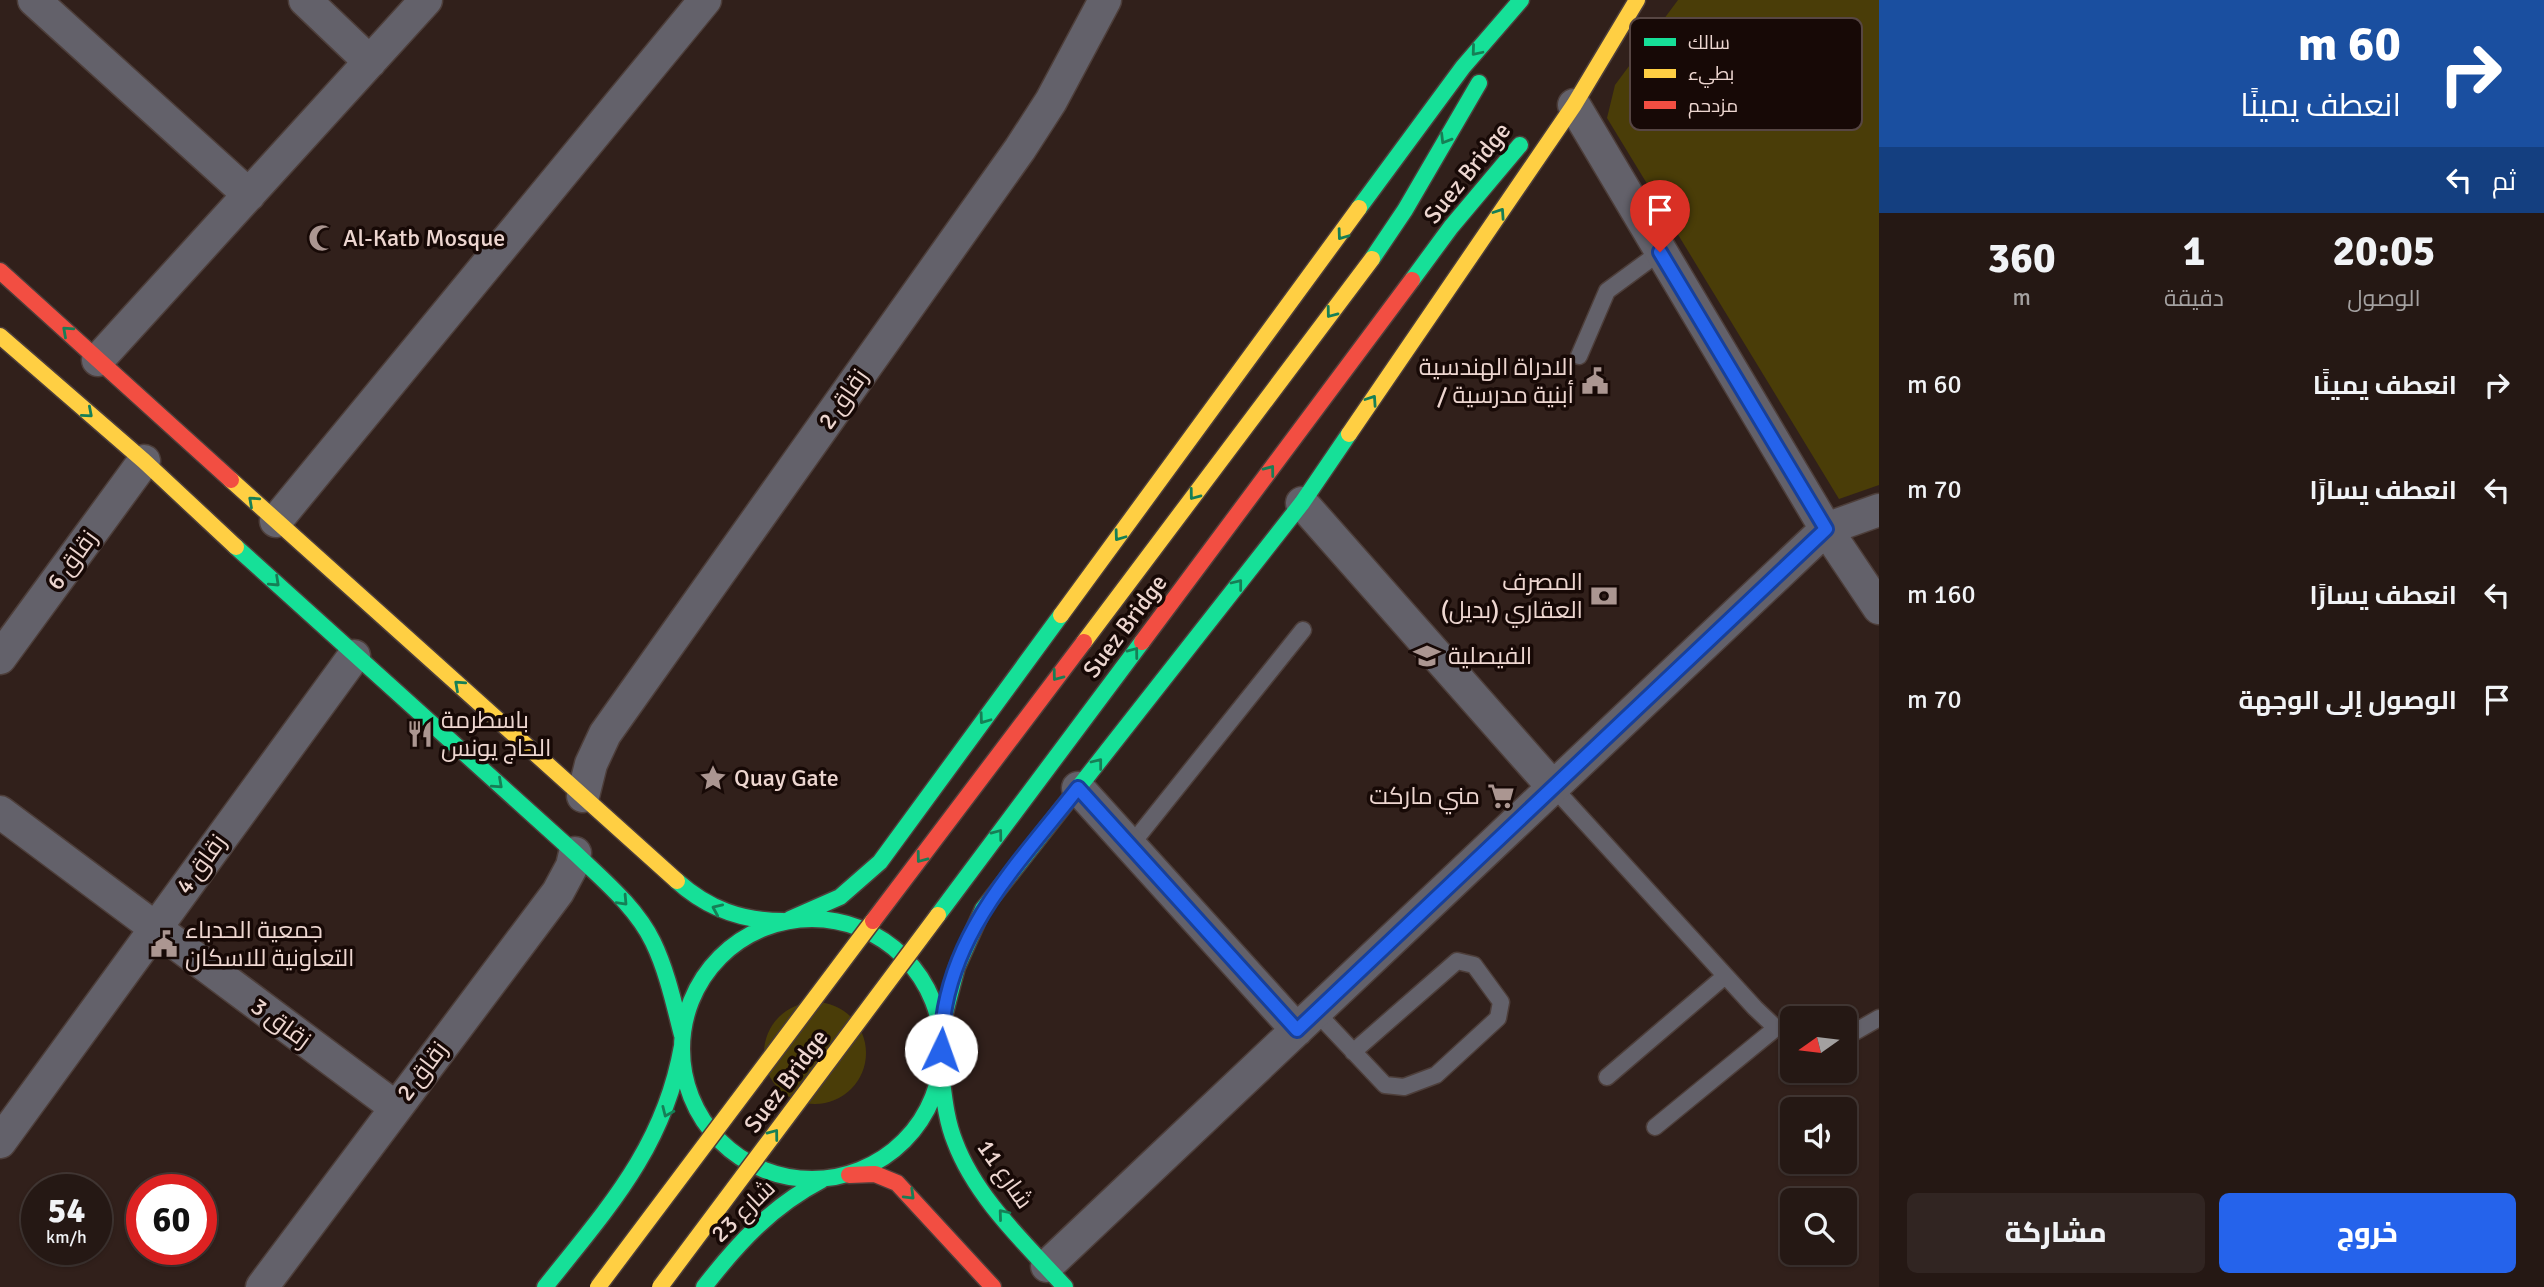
<!DOCTYPE html>
<html lang="ar">
<head>
<meta charset="utf-8">
<style>
	body { margin:0; font-family:Signika,Cairo,sans-serif; background:#312522; color:#f1f3f6; direction:rtl; height:100vh; display:flex; flex-direction:column; font-size:26px; white-space:nowrap }
	* { box-sizing:border-box; margin:0 }
	p { font-size:23px; color:#a3a0a0 }
	.icon { flex:none; width:38px; height:38px; fill:none; stroke:currentColor; stroke-width:2; stroke-linecap:round; stroke-linejoin:round }
	.map { position:relative; flex:1; overflow:hidden; direction:ltr }
	.details { display:flex; flex-direction:column; background:#251814; width:665px }
	.details>* { flex:none }
	.banner { background:#1a4fa0; color:#fff; overflow:hidden }
	.needle { width:46px; rotate:256deg }
	.fabs { position:absolute; left:1780px; top:1006px; display:grid; gap:14px }
	.fabs a { display:grid; place-items:center; width:77px; height:77px; border-radius:10px; background:#251814; box-shadow:0 2px 5px #0004,0 0 0 2px #423734; font-size:35px }
	.speed { position:absolute; left:21px; top:1174px; display:flex; gap:14px; font-size:35px; font-weight:700; text-align:center }
	.speed>* { display:grid; place-content:center; width:91px; height:91px; border-radius:50%; background:#251814; box-shadow:0 2px 5px #0004,0 0 0 2px #423734; line-height:1 }
	.speed small { font-size:18px; font-weight:400 }
	.speed .limit { border:10px solid #d22; background:#fff; color:#111 }
	.pin { position:absolute; display:grid; place-items:center; width:60px; height:60px; color:#fff; margin:-72px -30px; border-radius:50% 50% 50% 0; rotate:-45deg; box-shadow:0 0 7px #0007 }
	.pin .icon { rotate:45deg }
	.me { position:absolute; width:77px; margin:-38px; rotate:3deg; stroke-linejoin:round; filter:drop-shadow(0 0 5px #0008) }
	.turn { display:flex; align-items:center; gap:24px; height:147px; padding:0 28px; font-size:32px }
	.turn .icon { width:91px; height:91px; stroke-width:2.5 }
	.turn b { display:block; font-size:49px; line-height:60px }
	.then { display:flex; align-items:center; height:66px; padding:0 28px; background:#0003; gap:14px; font-size:26px }
	.eta { display:flex; justify-content:space-evenly; align-items:center; height:119px; text-align:center }
	.eta b { font-size:42px; font-weight:800; line-height:49px }
	.cta { display:flex; gap:14px; margin-top:auto; padding:14px 28px }
	.cta a { flex:1; height:80px; border-radius:10px; background:#2563eb; color:#fff; font-size:28px; font-weight:800; line-height:80px; text-align:center }
	.cta a+a { background:#312522; color:#f1f3f6 }
	ul { padding:0; list-style:none }
	li { display:flex; align-items:center; gap:21px; height:105px; padding:0 28px }
	li div { flex:1 }
	li b { display:block; font-size:26px }
	li em { font-style:normal }
	main { display:flex; flex:1; min-height:0 }
	.map>svg:first-child { display:block }
</style>
</head>
<body>
<main>
<section class="details">
<div class="banner">
<div class="turn"><svg class="icon" aria-label="right" viewBox="0 0 24 24"><path d="M7 20v-9h11M14 6l5 5-5 5"/></svg><div><b>60 m</b>انعطف يمينًا</div></div>
<div class="then">ثم<svg class="icon" aria-label="left" viewBox="0 0 24 24"><path d="M17 20v-9H6M10 6l-5 5 5 5"/></svg></div>
</div>
<div class="eta">
<div><b>20:05</b><p>الوصول</p></div>
<div><b>1</b><p>دقيقة</p></div>
<div><b>360</b><p>m</p></div>
</div>
<ul>
<li><svg class="icon" aria-label="right" viewBox="0 0 24 24"><path d="M7 20v-9h11M14 6l5 5-5 5"/></svg><div><b>انعطف يمينًا</b></div><em>60 m</em></li>
<li><svg class="icon" aria-label="left" viewBox="0 0 24 24"><path d="M17 20v-9H6M10 6l-5 5 5 5"/></svg><div><b>انعطف يسارًا</b></div><em>70 m</em></li>
<li><svg class="icon" aria-label="left" viewBox="0 0 24 24"><path d="M17 20v-9H6M10 6l-5 5 5 5"/></svg><div><b>انعطف يسارًا</b></div><em>160 m</em></li>
<li><svg class="icon" aria-label="arrive" viewBox="0 0 24 24"><path d="M6 21V4h12l-3 4 3 4H6"/></svg><div><b>الوصول إلى الوجهة</b></div><em>70 m</em></li>
</ul>
<div class="cta"><a>خروج</a><a>مشاركة</a></div>
</section>
<div class="map">
<svg width="1879" height="1287" viewBox="0 0 1879 1287">
	<rect width="100%" height="100%" fill="#31201b"/>
	<path fill="#4a3d08" d="M1678,0h201v485l-40,14 -232,-381 8,-33z
		M764 1053a51 51 0 1 1 102 0a51 51 0 1 1-102 0Z"/>
	<g fill="none" stroke-linecap="round" stroke-linejoin="round">
		<defs>
			<path id="lane" d="M1579,356l28,-65 53,-39
				M1553,787l202,221 21,20 16,4
				M1131,845l172,-215
				M1316,1012l69,73 19,2 32,-12 62,-57 3,-16 -27,-37 -17,-4 -104,91
				M1844,1038l35,-20
				M1607,1077l118,-101
				M1655,1127l121,-99"/>
			<path id="street" d="M34,0l215,195
				M305,0l65,62
				M1574,105l252,424 53,79
				M98,360l328,-360
				M1302,503l251,284
				M276,521l429,-521
				M0,658l144,-197
				M1078,788l219,242
				M583,796l8,-32 14,-30 415,-585 31,-48 54,-101
				M0,812l395,295
				M0,1142l354,-486
				M1047,1266l779,-737 53,-19
				M262,1287l296,-395 14,-26 3,-13"/>
			<path id="fast" d="M1359,208l104,-141 58,-67
				M1372,259l33,-49 74,-127
				M1412,280l39,-53 69,-82
				M236,547l339,306c28,27 61,54 78,89 14,29 21,62 29,93
				M677,881c31,28 65,40 106,40
				M790,919l50,-22 40,-35 181,-247
				M682 1049a130 130 0 1 1 260 0a130 130 0 1 1-260 0Z
				M941,1028l16,-61 26,-58 319,-406 47,-69
				M941,1073c3,23 5,47 14,69 21,56 70,101 110,145
				M545,1287c62,-78 119,-139 137,-241
				M704,1287c34,-44 68,-81 118,-107"/>
			<path id="slow" d="M0,336l144,125 92,86
				M1349,434l225,-329 63,-105
				M231,480l446,401
				M1061,615l298,-407"/>
			<path id="jam" d="M0,271l231,209
				M849,1175l26,-1 22,9 96,104"/>
		</defs>
		<use href="#lane" stroke="#4d3e3a" stroke-width="19"/>
		<use href="#street" stroke="#4d3e3a" stroke-width="35"/>
		<use href="#fast" stroke="#4d3e3a" stroke-width="19"/>
		<use href="#slow" stroke="#4d3e3a" stroke-width="19"/>
		<use href="#jam" stroke="#4d3e3a" stroke-width="19"/>
		<use href="#lane" stroke="#63616a" stroke-width="16"/>
		<use href="#street" stroke="#63616a" stroke-width="32"/>
		<use href="#fast" stroke="#16e098" stroke-width="16"/>
		<use href="#slow" stroke="#ffcf43" stroke-width="16"/>
		<use href="#jam" stroke="#f24e42" stroke-width="16"/>
		<defs>
			<path id="fast-bridge" d="M938,915l204,-273"/>
			<path id="slow-bridge" d="M1084,642l288,-383
				M598,1287l275,-366
				M660,1287l278,-372"/>
			<path id="jam-bridge" d="M1142,642l270,-362
				M873,921l211,-279"/>
		</defs>
		<use href="#fast-bridge" stroke="#4d3e3a" stroke-width="19" stroke-linecap="butt"/>
		<use href="#slow-bridge" stroke="#4d3e3a" stroke-width="19" stroke-linecap="butt"/>
		<use href="#jam-bridge" stroke="#4d3e3a" stroke-width="19" stroke-linecap="butt"/>
		<use href="#fast-bridge" stroke="#16e098" stroke-width="16"/>
		<use href="#slow-bridge" stroke="#ffcf43" stroke-width="16"/>
		<use href="#jam-bridge" stroke="#f24e42" stroke-width="16"/>
	</g>
	<defs><path id="oneway-chevron" d="M-2-3.5L2.5 0L-2 3.5" fill="none" stroke-width="1.6" stroke-linecap="round" stroke-linejoin="round" transform="scale(1.75)"/></defs>
	<g stroke="#167f56">
		<use href="#oneway-chevron" transform="translate(1476 51) rotate(130)"/>
		<use href="#oneway-chevron" transform="translate(1445 139) rotate(121)"/>
		<use href="#oneway-chevron" transform="translate(1500 213) rotate(-56)"/>
		<use href="#oneway-chevron" transform="translate(1342 235) rotate(126)"/>
		<use href="#oneway-chevron" transform="translate(1331 313) rotate(127)"/>
		<use href="#oneway-chevron" transform="translate(67 331) rotate(-138)"/>
		<use href="#oneway-chevron" transform="translate(1372 400) rotate(-56)"/>
		<use href="#oneway-chevron" transform="translate(88 413) rotate(41)"/>
		<use href="#oneway-chevron" transform="translate(1270 470) rotate(-53)"/>
		<use href="#oneway-chevron" transform="translate(1194 495) rotate(127)"/>
		<use href="#oneway-chevron" transform="translate(253 501) rotate(-138)"/>
		<use href="#oneway-chevron" transform="translate(1119 536) rotate(126)"/>
		<use href="#oneway-chevron" transform="translate(275 582) rotate(43)"/>
		<use href="#oneway-chevron" transform="translate(1238 584) rotate(-52)"/>
		<use href="#oneway-chevron" transform="translate(1134 652) rotate(-53)"/>
		<use href="#oneway-chevron" transform="translate(1057 676) rotate(127)"/>
		<use href="#oneway-chevron" transform="translate(459 685) rotate(-138)"/>
		<use href="#oneway-chevron" transform="translate(984 719) rotate(126)"/>
		<use href="#oneway-chevron" transform="translate(1098 763) rotate(-52)"/>
		<use href="#oneway-chevron" transform="translate(498 784) rotate(42)"/>
		<use href="#oneway-chevron" transform="translate(998 834) rotate(-53)"/>
		<use href="#oneway-chevron" transform="translate(921 858) rotate(127)"/>
		<use href="#oneway-chevron" transform="translate(623 901) rotate(47)"/>
		<use href="#oneway-chevron" transform="translate(717 909) rotate(-156)"/>
		<use href="#oneway-chevron" transform="translate(667 1112) rotate(114)"/>
		<use href="#oneway-chevron" transform="translate(774 1134) rotate(-53)"/>
		<use href="#oneway-chevron" transform="translate(910 1195) rotate(44)"/>
		<use href="#oneway-chevron" transform="translate(1003 1214) rotate(-130)"/>
	</g>
	<g fill="none" stroke-linecap="round" stroke-linejoin="round">
		<defs>
			<path id="route" d="M941,1050c0,-109 73,-181 137,-262l219,242 529,-501 -166,-277"/>
		</defs>
		<use href="#route" stroke="#184099" stroke-width="18"/>
		<use href="#route" stroke="#2563eb" stroke-width="12"/>
	</g>
	<defs>
		<symbol id="mosque-bare" viewBox="-9 -9 18 18"><path d="M3.5-4.9A6 6 0 1 0 3.5 4.9A5 5 0 1 1 3.5-4.9Z" fill="#ab9691" stroke="#170906" stroke-width="2.5" paint-order="stroke"/></symbol>
		<symbol id="civic-bare" viewBox="-9 -9 18 18"><path d="M-.6-6.5H3V-4.5H.6V-3L4-1V1h2V6H-6V1h2V-1L-.6-3ZM-1.2 2.5V6h2.4V2.5Z" fill="#ab9691" stroke="#170906" stroke-width="2.5" paint-order="stroke"/></symbol>
		<symbol id="bank-bare" viewBox="-9 -9 18 18"><path d="M-6-4H6V4H-6ZM0-2.3a2.3 2.3 0 1 0 0 4.6a2.3 2.3 0 1 0 0-4.6Z" fill="#ab9691" stroke="#170906" stroke-width="2.5" paint-order="stroke"/></symbol>
		<symbol id="school-bare" viewBox="-9 -9 18 18"><path d="M0-5L7-2L0 1L-7-2ZM-4 1L0 2.5L4 1V4Q0 6-4 4Z" fill="#ab9691" stroke="#170906" stroke-width="2.5" paint-order="stroke"/></symbol>
		<symbol id="restaurant-bare" viewBox="-9 -9 18 18"><path d="M-5-6h1v4h1v-4h1v4h1v-4h1v5L-1.5 .5V6h-2V.5L-5-1ZM5-6V6H3V1.5H1.5Q1.5-4 5-6Z" fill="#ab9691" stroke="#170906" stroke-width="2.5" paint-order="stroke"/></symbol>
		<symbol id="sight-bare" viewBox="-9 -9 18 18"><path d="M0-6L1.8-2.2L6-1.7L2.9 1.2L3.7 5.4L0 3.3L-3.7 5.4L-2.9 1.2L-6-1.7L-1.8-2.2Z" fill="#ab9691" stroke="#170906" stroke-width="2.5" paint-order="stroke"/></symbol>
		<symbol id="supermarket-bare" viewBox="-9 -9 18 18"><path d="M-6-5.5h2.5l.6 2H6L4.5 2H-2.5L-4.4-4H-6ZM-1.5 3.2a1.3 1.3 0 1 0 .1 0ZM3 3.2a1.3 1.3 0 1 0 .1 0Z" fill="#ab9691" stroke="#170906" stroke-width="2.5" paint-order="stroke"/></symbol>
	</defs>
	<g fill-rule="evenodd">
		<use href="#mosque-bare" x="303" y="219" width="38" height="38"/>
		<use href="#civic-bare" x="1576" y="362" width="38" height="38"/>
		<use href="#bank-bare" x="1585" y="577" width="38" height="38"/>
		<use href="#school-bare" x="1408" y="637" width="38" height="38"/>
		<use href="#restaurant-bare" x="401" y="715" width="38" height="38"/>
		<use href="#sight-bare" x="694" y="759" width="38" height="38"/>
		<use href="#supermarket-bare" x="1482" y="777" width="38" height="38"/>
		<use href="#civic-bare" x="145" y="925" width="38" height="38"/>
	</g>
	<g text-anchor="middle" dominant-baseline="central" stroke-width="7" stroke-linejoin="round" paint-order="stroke">
		<g font-size="24" fill="#edd6d0" stroke="#170906">
			<text transform="translate(1467 173) rotate(-51)">Suez Bridge</text>
			<text transform="translate(843 399) rotate(-55)">زقاق 2</text>
			<text transform="translate(72 560) rotate(-54)">زقاق 6</text>
			<text transform="translate(1125 626) rotate(-53)">Suez Bridge</text>
			<text transform="translate(201 864) rotate(-54)">زقاق 4</text>
			<text transform="translate(281 1023) rotate(36)">زقاق 3</text>
			<text transform="translate(422 1071) rotate(-53)">زقاق 2</text>
			<text transform="translate(786 1081) rotate(-53)">Suez Bridge</text>
			<text transform="translate(1005 1174) rotate(55)">شارع 11</text>
			<text transform="translate(743 1211) rotate(-44)">شارع 23</text>
		</g>
		<g font-size="24" fill="#edd6d0" stroke="#170906" text-anchor="start">
			<text x="343" y="238">Al-Katb Mosque</text>
			<text x="1574" y="367" text-anchor="end">الادراة الهندسية<tspan x="1574" dy="28">/ أبنية مدرسية</tspan></text>
			<text x="1583" y="582" text-anchor="end">المصرف<tspan x="1583" dy="28">العقاري (بديل)</tspan></text>
			<text x="1448" y="656">الفيصلية</text>
			<text x="441" y="720">باسطرمة<tspan x="441" dy="28">الحاج يونس</tspan></text>
			<text x="734" y="778">Quay Gate</text>
			<text x="1480" y="796" text-anchor="end">مني ماركت</text>
			<text x="185" y="930">جمعية الحدباء<tspan x="185" dy="28">التعاونية للاسكان</tspan></text>
		</g>
	</g>
	<rect x="1630" y="18" width="232" height="112" rx="10" fill="#170906" stroke="#574643" stroke-width="2"/>
	<rect x="1644" y="38" width="32" height="8" fill="#16e098"/>
	<rect x="1644" y="69" width="32" height="9" fill="#ffcf43"/>
	<rect x="1644" y="101" width="32" height="8" fill="#f24e42"/>
	<g font-size="19" fill="#edd6d0">
		<text x="1688" y="49">سالك</text>
		<text x="1688" y="80">بطيء</text>
		<text x="1688" y="112">مزدحم</text>
	</g>
</svg>
<div class="fabs">
<a><svg class="needle" viewBox="-14 -14 28 28"><path d="M0-13l5 13h-10z" fill="#e53935"/><path d="M0 13l5-13h-10z" fill="#a3a0a0"/></svg></a>
<a><svg class="icon" aria-label="sound" viewBox="0 0 24 24"><path d="M4 9h4l5-4v14l-5-4H4zM17 9q2 3 0 6"/></svg></a>
<a><svg class="icon" aria-label="search" viewBox="0 0 24 24"><circle cx="10" cy="10" r="6"/><path d="M15 15l6 6"/></svg></a>
</div>
<div class="speed"><div>54<small>km/h</small></div><div class="limit">60</div></div>
<div class="pin" style="left:1660px;top:252px;background:#d93025"><svg class="icon" aria-label="arrive" viewBox="0 0 24 24"><path d="M6 21V4h12l-3 4 3 4H6"/></svg></div>
<svg class="me" style="left:941px;top:1050px" viewBox="-20 -20 40 40"><circle r="19" fill="#fff"/><path d="M0-13L10 11 0 6-10 11z" fill="#2563eb"/></svg>
</div>
</main>
</body>
</html>
